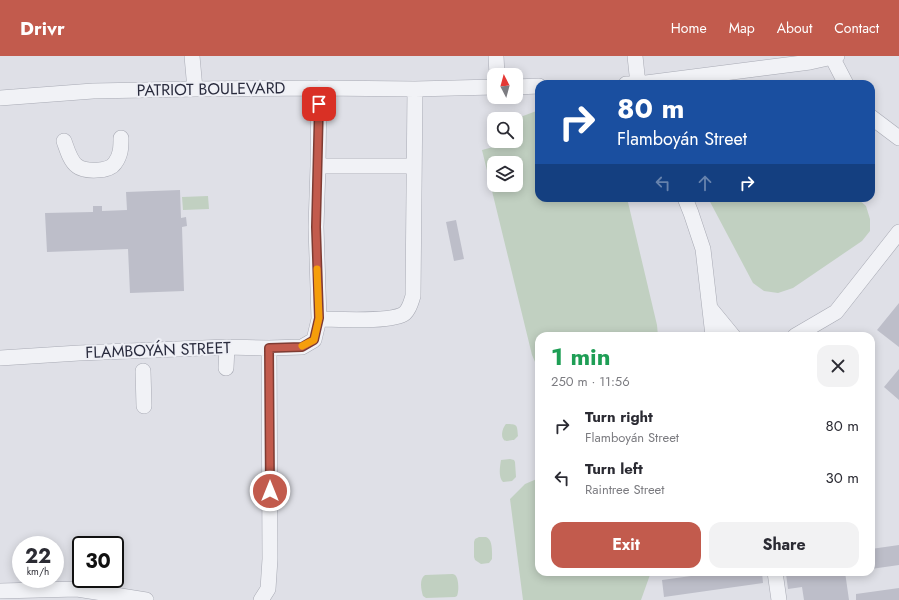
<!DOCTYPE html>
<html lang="en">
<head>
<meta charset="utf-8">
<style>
	body { margin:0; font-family:Jost,sans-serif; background:#f2f2f3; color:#2b2b33; height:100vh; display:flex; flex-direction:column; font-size:15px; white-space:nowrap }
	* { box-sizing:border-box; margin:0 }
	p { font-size:13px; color:#7c7c81 }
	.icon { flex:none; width:22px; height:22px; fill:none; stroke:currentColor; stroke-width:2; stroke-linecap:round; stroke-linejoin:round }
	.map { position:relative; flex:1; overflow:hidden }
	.panel { position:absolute; left:535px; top:276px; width:340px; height:244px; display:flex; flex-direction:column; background:#fff; border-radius:12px; box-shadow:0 2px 10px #0003 }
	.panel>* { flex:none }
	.banner { position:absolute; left:535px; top:24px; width:340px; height:122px; border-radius:12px; box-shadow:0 2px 10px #0003; background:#1a4fa0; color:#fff; overflow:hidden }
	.needle { width:26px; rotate:354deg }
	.buttons { position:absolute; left:487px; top:12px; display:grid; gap:8px }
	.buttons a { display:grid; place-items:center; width:36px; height:36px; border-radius:8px; background:#fff; box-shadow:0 2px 10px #0003; font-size:20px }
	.speed { position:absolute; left:12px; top:480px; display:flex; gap:8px; font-size:20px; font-weight:700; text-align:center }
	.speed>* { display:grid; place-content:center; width:52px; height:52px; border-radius:50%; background:#fff; box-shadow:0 2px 10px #0003; line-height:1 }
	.speed small { font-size:10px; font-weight:400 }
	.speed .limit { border:2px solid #111; border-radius:6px; background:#fff; color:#111 }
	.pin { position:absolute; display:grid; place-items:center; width:34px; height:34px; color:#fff; margin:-17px; border-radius:8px; box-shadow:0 2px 6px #0006 }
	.me { position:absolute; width:44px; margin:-22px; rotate:0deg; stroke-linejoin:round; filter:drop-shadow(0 0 3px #0008) }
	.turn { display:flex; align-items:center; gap:14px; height:84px; padding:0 16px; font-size:18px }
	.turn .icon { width:52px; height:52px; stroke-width:2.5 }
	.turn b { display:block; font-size:28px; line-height:34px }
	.lanes { display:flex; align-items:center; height:38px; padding:0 16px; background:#0003; justify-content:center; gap:20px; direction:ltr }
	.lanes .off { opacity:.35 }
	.round { display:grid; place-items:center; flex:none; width:42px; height:42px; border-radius:12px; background:#f2f2f3 }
	.overview { display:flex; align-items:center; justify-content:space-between; height:68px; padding:0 16px }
	h1 { font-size:24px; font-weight:700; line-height:30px; color:#1e9e55 }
	.action { display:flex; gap:8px; margin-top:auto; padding:8px 16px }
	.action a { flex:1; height:46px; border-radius:12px; background:#c25b4d; color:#fff; font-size:16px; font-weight:700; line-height:46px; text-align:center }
	.action a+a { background:#f2f2f3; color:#2b2b33 }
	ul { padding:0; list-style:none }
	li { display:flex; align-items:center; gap:12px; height:52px; padding:0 16px }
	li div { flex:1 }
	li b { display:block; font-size:15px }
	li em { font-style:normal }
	header { display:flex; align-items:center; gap:24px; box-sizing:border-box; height:56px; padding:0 20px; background:#c25b4d; color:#fff }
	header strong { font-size:19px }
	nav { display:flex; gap:22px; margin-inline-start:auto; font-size:14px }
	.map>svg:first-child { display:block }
</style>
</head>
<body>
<header>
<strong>Drivr</strong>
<nav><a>Home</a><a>Map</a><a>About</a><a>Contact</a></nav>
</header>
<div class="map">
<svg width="899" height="544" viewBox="0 0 899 544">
	<rect width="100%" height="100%" fill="#dfe0e7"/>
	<path fill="#c1d0c1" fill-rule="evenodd" d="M539,54v88h88l30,127 1,11h-119v35l-7,-16 -50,-205 11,-3 5,-6h18v-20l7,-5zM494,107h22v22h-22z
		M208,140l1,13 -26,1 -1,-13z
		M708,142h149l9,8 4,13v12l-8,10 -69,47 -15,5 -14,-2 -11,-8z
		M506,368c12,0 11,1 12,12l-4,4c-3,0 -8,2 -10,0 -4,-4 -1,-13 2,-16z
		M510,403l4,1 1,2 1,15 -4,4 -9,1c-5,-5 -3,-16 -2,-22z
		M539,422v94h112l-10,28h-118l-13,-101 15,-15z
		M479,481c0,0 6,0 7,0 7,2 6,16 6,22l-3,4 -8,1 -6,-4 -1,-3v-15l1,-3z
		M452,518c1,0 2,0 3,1 4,3 4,17 2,21l-2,1 -29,1 -3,-2c-2,-7 -4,-17 2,-21z"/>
	<path fill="#bdbec9" d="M180,134l1,28 5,-1 1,9 -5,1 2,64 -54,2 -2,-44 -81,3 -2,-39 48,-1v-6h9v5l25,-1 -1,-18z
		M456,164l8,39 -10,2 -8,-39z
		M899,247v44l-22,-17z
		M899,313v31l-15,-13z
		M899,489v20l-28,4v-20z
		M720,516h42l1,11 -99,14 -2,-17z
		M802,516h43l4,28h-45l-2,-13 -14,2 -2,-15z
		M899,532v12h-43v-6z"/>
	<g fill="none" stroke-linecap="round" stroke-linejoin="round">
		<defs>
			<path id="minor" d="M192,0l3,33
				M496,0l1,19
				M635,0l3,28
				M832,1l14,27
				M626,28h12l172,-22 27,-6
				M516,31l23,-1
				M0,42l93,-7 102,-2 124,-1 96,1 79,-2
				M871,61l28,21
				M64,85c3,8 6,20 13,25 8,6 32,6 38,-3 6,-8 6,-16 6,-25
				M318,110h96
				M685,142l6,15 12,36 10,87
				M710,252l23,28
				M319,263c17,0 74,4 86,-6 5,-5 6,-11 8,-17l2,-207
				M795,280l41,-24 63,-80
				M0,302l79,-5 148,-6 42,1 33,-1 12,-7 5,-21 -3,-92 2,-61 1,-78
				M226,312l1,-21
				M143,315l1,35
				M775,516l4,28
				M0,535l77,-2 69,11
				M261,544l7,-11 2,-30 -1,-211"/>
		</defs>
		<use href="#minor" stroke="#a8aab4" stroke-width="16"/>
		<use href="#minor" stroke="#f1f2f6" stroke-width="15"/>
	</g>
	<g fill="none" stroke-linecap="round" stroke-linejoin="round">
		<defs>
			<path id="route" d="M270,435l-1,-143 33,-1 12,-7 5,-22 -3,-91 3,-123"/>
		</defs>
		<use href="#route" stroke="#7e3b32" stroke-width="10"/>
		<use href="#route" stroke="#c25b4d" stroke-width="7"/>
		<path stroke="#f59e0b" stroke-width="7" d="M302,290l12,-6 5,-22 -2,-49"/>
	</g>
	<g text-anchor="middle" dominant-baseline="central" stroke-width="4" stroke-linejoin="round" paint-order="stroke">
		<g font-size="16" fill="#292b3d" stroke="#eeeff5">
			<text transform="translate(211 33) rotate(-1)">PATRIOT BOULEVARD</text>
			<text transform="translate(158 294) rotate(-2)">FLAMBOYÁN STREET</text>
		</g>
	</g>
</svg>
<div class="buttons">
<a><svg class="needle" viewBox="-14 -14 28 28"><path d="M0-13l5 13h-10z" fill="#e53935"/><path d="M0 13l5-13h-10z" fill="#7c7c81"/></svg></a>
<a><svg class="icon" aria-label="search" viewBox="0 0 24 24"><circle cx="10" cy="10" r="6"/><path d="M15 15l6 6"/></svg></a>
<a><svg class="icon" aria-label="layers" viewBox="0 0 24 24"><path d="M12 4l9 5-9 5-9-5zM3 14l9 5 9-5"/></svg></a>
</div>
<div class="speed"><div>22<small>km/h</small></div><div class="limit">30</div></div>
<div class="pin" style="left:319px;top:48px;background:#d93025"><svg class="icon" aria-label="arrive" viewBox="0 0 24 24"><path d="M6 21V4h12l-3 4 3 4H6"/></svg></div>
<svg class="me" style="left:270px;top:435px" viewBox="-20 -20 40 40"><circle r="17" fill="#c25b4d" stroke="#fff" stroke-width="3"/><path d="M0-11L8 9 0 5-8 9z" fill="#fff"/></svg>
<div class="banner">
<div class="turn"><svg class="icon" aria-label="right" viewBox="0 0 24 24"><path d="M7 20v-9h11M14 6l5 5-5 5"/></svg><div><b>80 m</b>Flamboyán Street</div></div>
<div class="lanes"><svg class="icon off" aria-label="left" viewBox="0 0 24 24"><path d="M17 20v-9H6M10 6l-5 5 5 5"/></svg><svg class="icon off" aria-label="ahead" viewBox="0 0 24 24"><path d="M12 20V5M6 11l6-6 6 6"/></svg><svg class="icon" aria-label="right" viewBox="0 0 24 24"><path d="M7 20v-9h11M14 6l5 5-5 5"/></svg></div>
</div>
<section class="panel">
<div class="overview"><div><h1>1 min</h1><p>250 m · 11:56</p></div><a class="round"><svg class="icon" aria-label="close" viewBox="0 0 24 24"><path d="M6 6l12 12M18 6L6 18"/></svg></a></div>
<ul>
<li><svg class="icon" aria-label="right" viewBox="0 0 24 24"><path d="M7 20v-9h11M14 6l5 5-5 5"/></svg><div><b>Turn right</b><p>Flamboyán Street</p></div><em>80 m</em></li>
<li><svg class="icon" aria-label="left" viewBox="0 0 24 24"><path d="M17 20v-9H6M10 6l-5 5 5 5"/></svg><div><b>Turn left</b><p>Raintree Street</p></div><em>30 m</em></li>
</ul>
<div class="action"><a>Exit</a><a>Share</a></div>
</section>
</div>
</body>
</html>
